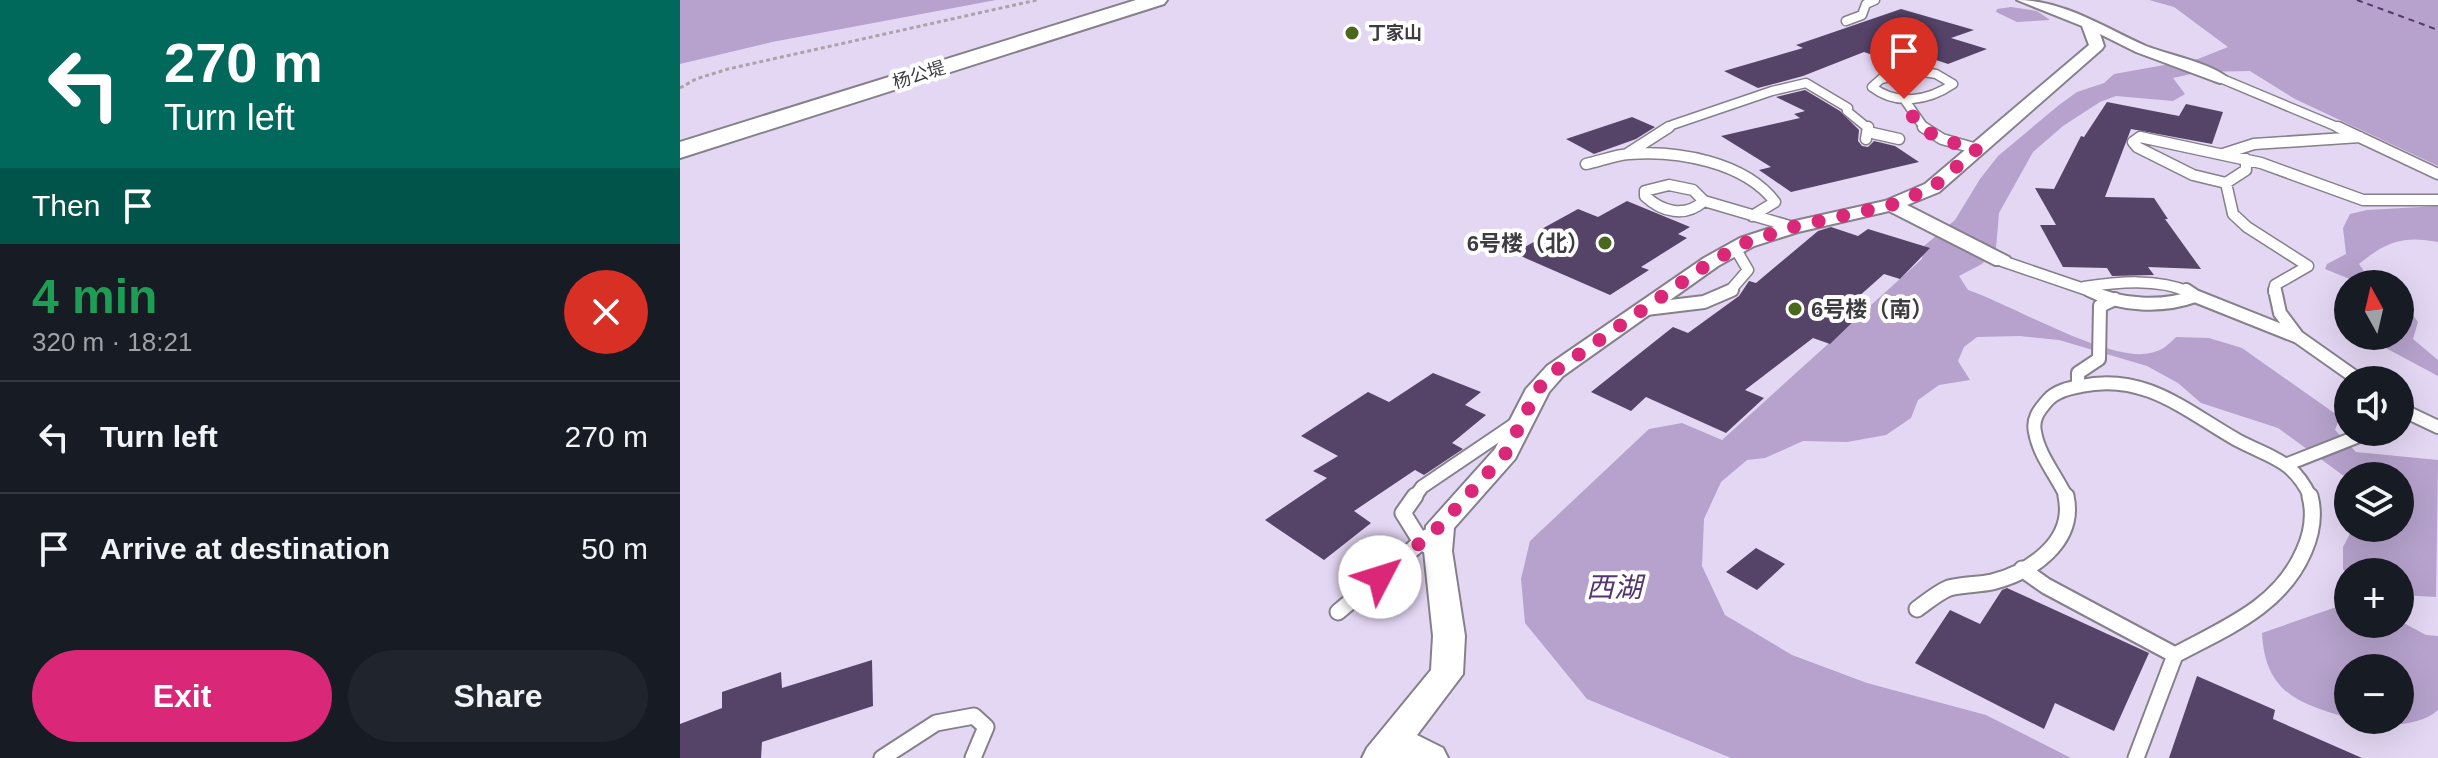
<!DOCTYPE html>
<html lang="en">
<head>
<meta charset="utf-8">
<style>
	body { margin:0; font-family:Helvetica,"Noto Sans SC",sans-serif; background:#20242c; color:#f1f3f6; height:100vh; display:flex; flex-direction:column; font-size:30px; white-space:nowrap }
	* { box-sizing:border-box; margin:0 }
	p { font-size:26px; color:#9ea1a6 }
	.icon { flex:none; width:44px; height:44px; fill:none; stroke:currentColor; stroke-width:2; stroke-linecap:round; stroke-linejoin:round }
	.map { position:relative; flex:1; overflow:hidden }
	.side { display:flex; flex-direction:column; background:#171b24; width:680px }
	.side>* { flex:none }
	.hud { background:#00695c; color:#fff; overflow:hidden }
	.needle { width:52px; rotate:352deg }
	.buttons { position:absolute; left:1654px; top:270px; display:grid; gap:16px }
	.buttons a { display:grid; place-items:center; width:80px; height:80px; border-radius:50%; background:#171b24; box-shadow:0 8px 32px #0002; font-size:40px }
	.pin { position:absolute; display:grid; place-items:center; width:68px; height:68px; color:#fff; margin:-82px -34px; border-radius:50% 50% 50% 0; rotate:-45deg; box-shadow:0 0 8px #0007 }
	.pin .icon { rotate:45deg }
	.me { position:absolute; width:88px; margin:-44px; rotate:50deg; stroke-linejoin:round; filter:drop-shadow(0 0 6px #0008) }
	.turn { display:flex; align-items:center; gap:28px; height:168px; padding:0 32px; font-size:36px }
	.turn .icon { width:104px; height:104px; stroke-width:2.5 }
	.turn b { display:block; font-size:56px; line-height:68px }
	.then { display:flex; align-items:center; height:76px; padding:0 32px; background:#0003; gap:16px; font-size:30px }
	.round { display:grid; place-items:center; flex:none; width:84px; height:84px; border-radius:42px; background:#20242c }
	.head { display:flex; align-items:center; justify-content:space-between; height:136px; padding:0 32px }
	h1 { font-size:48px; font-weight:800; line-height:60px; color:#1e9e55 }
	.button { display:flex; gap:16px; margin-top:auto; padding:16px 32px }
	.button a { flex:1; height:92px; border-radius:48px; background:#db2777; color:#fff; font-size:32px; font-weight:800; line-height:92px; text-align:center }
	.button a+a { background:#20242c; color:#f1f3f6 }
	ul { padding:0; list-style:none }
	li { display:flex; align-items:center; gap:24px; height:112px; padding:0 32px; border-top:2px solid #363941 }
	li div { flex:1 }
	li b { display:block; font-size:30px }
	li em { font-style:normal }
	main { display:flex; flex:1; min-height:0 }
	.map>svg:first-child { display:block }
</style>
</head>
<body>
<main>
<section class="side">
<div class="hud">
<div class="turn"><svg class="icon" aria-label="left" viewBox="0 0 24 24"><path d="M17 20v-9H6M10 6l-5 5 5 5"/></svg><div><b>270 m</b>Turn left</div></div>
<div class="then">Then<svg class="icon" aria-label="arrive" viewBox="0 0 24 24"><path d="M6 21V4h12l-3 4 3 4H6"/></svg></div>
</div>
<div class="head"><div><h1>4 min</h1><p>320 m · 18:21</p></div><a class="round" style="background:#d93025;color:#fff"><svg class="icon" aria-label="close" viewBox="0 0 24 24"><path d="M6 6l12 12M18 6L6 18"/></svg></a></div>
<ul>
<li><svg class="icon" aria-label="left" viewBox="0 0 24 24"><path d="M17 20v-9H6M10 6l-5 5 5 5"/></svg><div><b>Turn left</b></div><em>270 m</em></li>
<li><svg class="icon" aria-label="arrive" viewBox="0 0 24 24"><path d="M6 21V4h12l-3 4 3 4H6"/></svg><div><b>Arrive at destination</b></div><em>50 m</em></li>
</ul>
<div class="button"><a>Exit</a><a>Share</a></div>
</section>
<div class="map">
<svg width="1758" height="758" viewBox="0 0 1758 758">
	<rect width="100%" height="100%" fill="#faf5ff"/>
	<path fill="#e4d7f4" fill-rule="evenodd" d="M0,0h1758v758h-1758zM1668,284h52v52h-52zM1668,380h52v52h-52zM1668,476h52v52h-52zM1668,572h52v52h-52zM1668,668h52v52h-52z"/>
	<path fill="#b6a2cc" d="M0,0h316l-224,42 -92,22z
		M1469,0h289v166l-143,-67 -45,-28 -50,1 -27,6 12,16 -12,7 -57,-5 -16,6 -37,24 -30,26 -34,61 -3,35 -14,16 -23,12 9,14c42,14 142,73 182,63 12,-2 18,-8 26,-16l33,1 33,10 98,69 -5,13 21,22 82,8 -2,137 -36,-2v-23h-52v3l-5,-6v-22l10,-19h47v-52h-52v3l-70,-51 -77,-25 -23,-20 -31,-17 -88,-26 -39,-4 -43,1 -13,10 -6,14 12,19 -31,5 -21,15 -7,18 -25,17 -39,7 -44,-1 -38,17 -18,2 -26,22 -17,37 -2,47 23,49 67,40 75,28 119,32 85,43h-340l-144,-59 -62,-76 -4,-44 9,-38 119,-112 33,-6 40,17 200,-181 2,-13 31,-26 25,-41 18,-23 61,-51 18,-13 27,-9 10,-9 84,-15 30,-12 -54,-40z
		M1331,7l26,4 13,9 -33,2 -21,-10 1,-3z
		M1758,206v36c-34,-7 -53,0 -79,22l7,10 32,10h-36l-37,-15 2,-5 19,-10 -3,-26 7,-14 17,-4z
		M1721,285l4,19 13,18 -5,17 25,21v16l-56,-30 -26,-10h44z
		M1665,604l3,1v19h52v-3l26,14 12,1v74c-19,18 -61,17 -85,10h47v-52h-52v50c-52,-15 -83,-27 -86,-85z"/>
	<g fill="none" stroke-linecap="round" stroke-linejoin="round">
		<path stroke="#53366d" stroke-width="2" stroke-dasharray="6 5" stroke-linecap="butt" d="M1677,0l81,30"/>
	</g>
	<path fill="#554368" d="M1221,9l73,21 -23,8 36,11 -39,15 -21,-7 -22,9 -41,-14 -61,24 -45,12 -34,-17 79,-23 -7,-3z
		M1125,90l35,21 19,19 -1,11 4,5 6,1 6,-6 21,5 24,16 -128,30 -32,-22 12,-3 -50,-31 79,-18 -6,-4 11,-3 -29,-14z
		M1427,102l72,14 7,-12 37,8 -11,32 -81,-15 -26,68 49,1 14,21h-3l36,50 -53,-2 6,8 -42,1 -5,-8 -44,-1 -23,-42h16l-21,-37 19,1 27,-53 3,1z
		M952,117l23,10 -19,12 -42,15 -28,-15z
		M947,201l63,26 -12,7 9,4 -46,29 8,3 -39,25 -96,-42 32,-18 -8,-4 40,-22 20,8z
		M1151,227l27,9 10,-7 62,19 -30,31 -16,-5 -36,32 16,5 -34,33 -17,-6 -68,52 19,8 -38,35 -80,-36 -15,14 -40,-19 82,-65 15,6 51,-37 10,-15 7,2 62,-52z
		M753,373l48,19 -16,13 21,10 -34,28 11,6 -39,26 -9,-5 -61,41 17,12 -47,37 -59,-40 62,-42 -14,-7 25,-15 -37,-20 67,-44 21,10z
		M1076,548l29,16 -28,26 -31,-18z
		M1327,588l142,65 -35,78 -59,-28 -11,26 -129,-66 35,-53 30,14 22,-34z
		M192,660l1,46 -111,36 -1,16h-81v-34l42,-16v-16l59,-20 1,16z
		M1517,676l78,34 -2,9 89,39h-193z"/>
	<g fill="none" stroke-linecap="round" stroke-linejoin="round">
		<defs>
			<path id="service-far3" d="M1166,21l16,-6 4,-11 9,-4
				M1238,71l18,3 17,10c-25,17 -56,22 -81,3l9,-8z
				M1540,78l122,51
				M1224,99l21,30
				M987,129l5,-4 100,-34 34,-8 42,25 -1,3 22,18"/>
			<path id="service-far2" d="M1243,127l19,12 35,10
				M1658,127l100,47
				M1188,132l31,7
				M1186,139l2,-12
				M947,154l42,-27
				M1543,154l31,-10 106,-7
				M1566,159v11l-20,13 7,31 14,13 61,39 -33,19 -1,7
				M906,164c14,-3 29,-9 43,-10 48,-4 116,8 146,48l-23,14
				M1546,183l-33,-8 -56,-28 -4,-5 7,-5 121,26 102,37h75
				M989,185l24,5 11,11c-19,17 -42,11 -59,-5v-5z
				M1024,201l89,26
				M1322,261l91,31
				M1404,287c33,-5 74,-9 105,5
				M1049,292l19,-22 -13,-22"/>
			<path id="service-far1" d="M1409,290c30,16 74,18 106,6l-9,-6
				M1595,290l5,23 18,24
				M1515,296l103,41 61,43
				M966,309l58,-7 28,-12
				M1398,386v-13l21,-14 1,-53 15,-7
				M1720,409l38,18
				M1608,464l81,-32
				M734,498l8,-11 96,-65
				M1387,498c-10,-22 -28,-42 -32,-66 -3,-13 4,-22 13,-32 8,-9 21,-12 33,-14 63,-14 105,25 156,54 34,18 56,19 74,58"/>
			<path id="service" d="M735,496l-12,17 18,29 17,9
				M1342,569l24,17 129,69
				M1237,609c10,-7 20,-16 32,-21 14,-4 29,-3 43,-6 40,-10 84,-41 74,-86
				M658,612l89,-75
				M202,758l54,-35 38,-7 12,11 -13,31
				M1456,758l39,-103c50,-27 105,-48 129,-104 8,-18 11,-36 6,-55"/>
			<path id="minor" d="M1337,0c47,0 88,28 129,46 23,9 65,17 82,32l-8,5 -6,-2 -78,-29 -36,-18 4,12 -2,3 -163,143 -32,13 102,52 3,4 -3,4h-14l-106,-54 -91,21 -44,14 -36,20 -155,110 -14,16 -34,67 -61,69 -2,23 13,85 -2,38 -46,61 26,13 5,10h-86l5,-10 64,-78 2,-34 -9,-85 2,-25 69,-77 31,-60 21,-23 157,-108 36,-20 46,-15 99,-22 40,-17 164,-139 -7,-19z"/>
			<path id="secondary" d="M456,0h31l-3,4 -484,154v-16z"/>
		</defs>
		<use href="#service-far3" stroke="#85808a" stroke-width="11"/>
		<use href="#service-far2" stroke="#85808a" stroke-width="13"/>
		<use href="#service-far1" stroke="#85808a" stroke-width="16"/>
		<use href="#service" stroke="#85808a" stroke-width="19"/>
		<use href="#minor" stroke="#85808a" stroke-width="4"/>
		<use href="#secondary" stroke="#85808a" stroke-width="4"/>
		<path stroke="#a8a4ac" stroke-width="3" stroke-dasharray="4 3" stroke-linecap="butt" d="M0,88l16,-9 32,-10 309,-69"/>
		<use href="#service-far3" stroke="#fff" stroke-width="8"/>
		<use href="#service-far2" stroke="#fff" stroke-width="10"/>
		<use href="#service-far1" stroke="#fff" stroke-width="12"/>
		<use href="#service" stroke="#fff" stroke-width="15"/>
		<use href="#minor" fill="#fff" fill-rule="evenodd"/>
		<use href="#secondary" fill="#fff" fill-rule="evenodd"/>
	</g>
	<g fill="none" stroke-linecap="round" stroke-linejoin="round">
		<path stroke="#db2777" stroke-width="14" stroke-dasharray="0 25.2" d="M700,577l60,-51 66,-73 32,-64 17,-18 156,-109 36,-20 46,-15 98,-22 41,-17 45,-39c-35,-9 -59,-13 -73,-50"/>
	</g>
	<g fill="#49681d" stroke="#fff" stroke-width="3">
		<circle cx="672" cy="33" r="8"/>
		<circle cx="925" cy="243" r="8"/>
		<circle cx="1115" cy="309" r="8"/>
	</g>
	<g text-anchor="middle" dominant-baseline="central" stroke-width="8" stroke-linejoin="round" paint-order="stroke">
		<g font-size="18" font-weight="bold" fill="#3e3c40" stroke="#fff" text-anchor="start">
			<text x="688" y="33">丁家山</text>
		</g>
		<g font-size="18" fill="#3e3c40" stroke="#fff">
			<text transform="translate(239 75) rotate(-17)">杨公堤</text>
		</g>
		<g font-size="22" font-weight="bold" fill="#3e3c40" stroke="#fff" text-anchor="end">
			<text x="909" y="243">6号楼（北）</text>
			<text x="1131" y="309" text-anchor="start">6号楼（南）</text>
		</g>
		<g font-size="28" font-style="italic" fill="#53366d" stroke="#fff">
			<text x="934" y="587">西湖</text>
		</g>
	</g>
</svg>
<div class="buttons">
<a><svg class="needle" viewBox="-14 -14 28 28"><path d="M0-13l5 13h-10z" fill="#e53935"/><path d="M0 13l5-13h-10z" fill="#9ea1a6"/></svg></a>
<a><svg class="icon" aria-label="sound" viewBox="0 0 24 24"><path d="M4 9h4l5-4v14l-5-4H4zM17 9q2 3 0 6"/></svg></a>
<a><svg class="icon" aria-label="layers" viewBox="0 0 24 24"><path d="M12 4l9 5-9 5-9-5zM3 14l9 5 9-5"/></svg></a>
<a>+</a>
<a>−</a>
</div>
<div class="pin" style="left:1224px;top:99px;background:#d93025"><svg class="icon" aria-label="arrive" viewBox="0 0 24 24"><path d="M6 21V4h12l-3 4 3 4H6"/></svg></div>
<svg class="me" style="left:700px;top:577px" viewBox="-20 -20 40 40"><circle r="19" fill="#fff"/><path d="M0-13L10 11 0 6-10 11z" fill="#db2777"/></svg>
</div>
</main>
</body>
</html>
